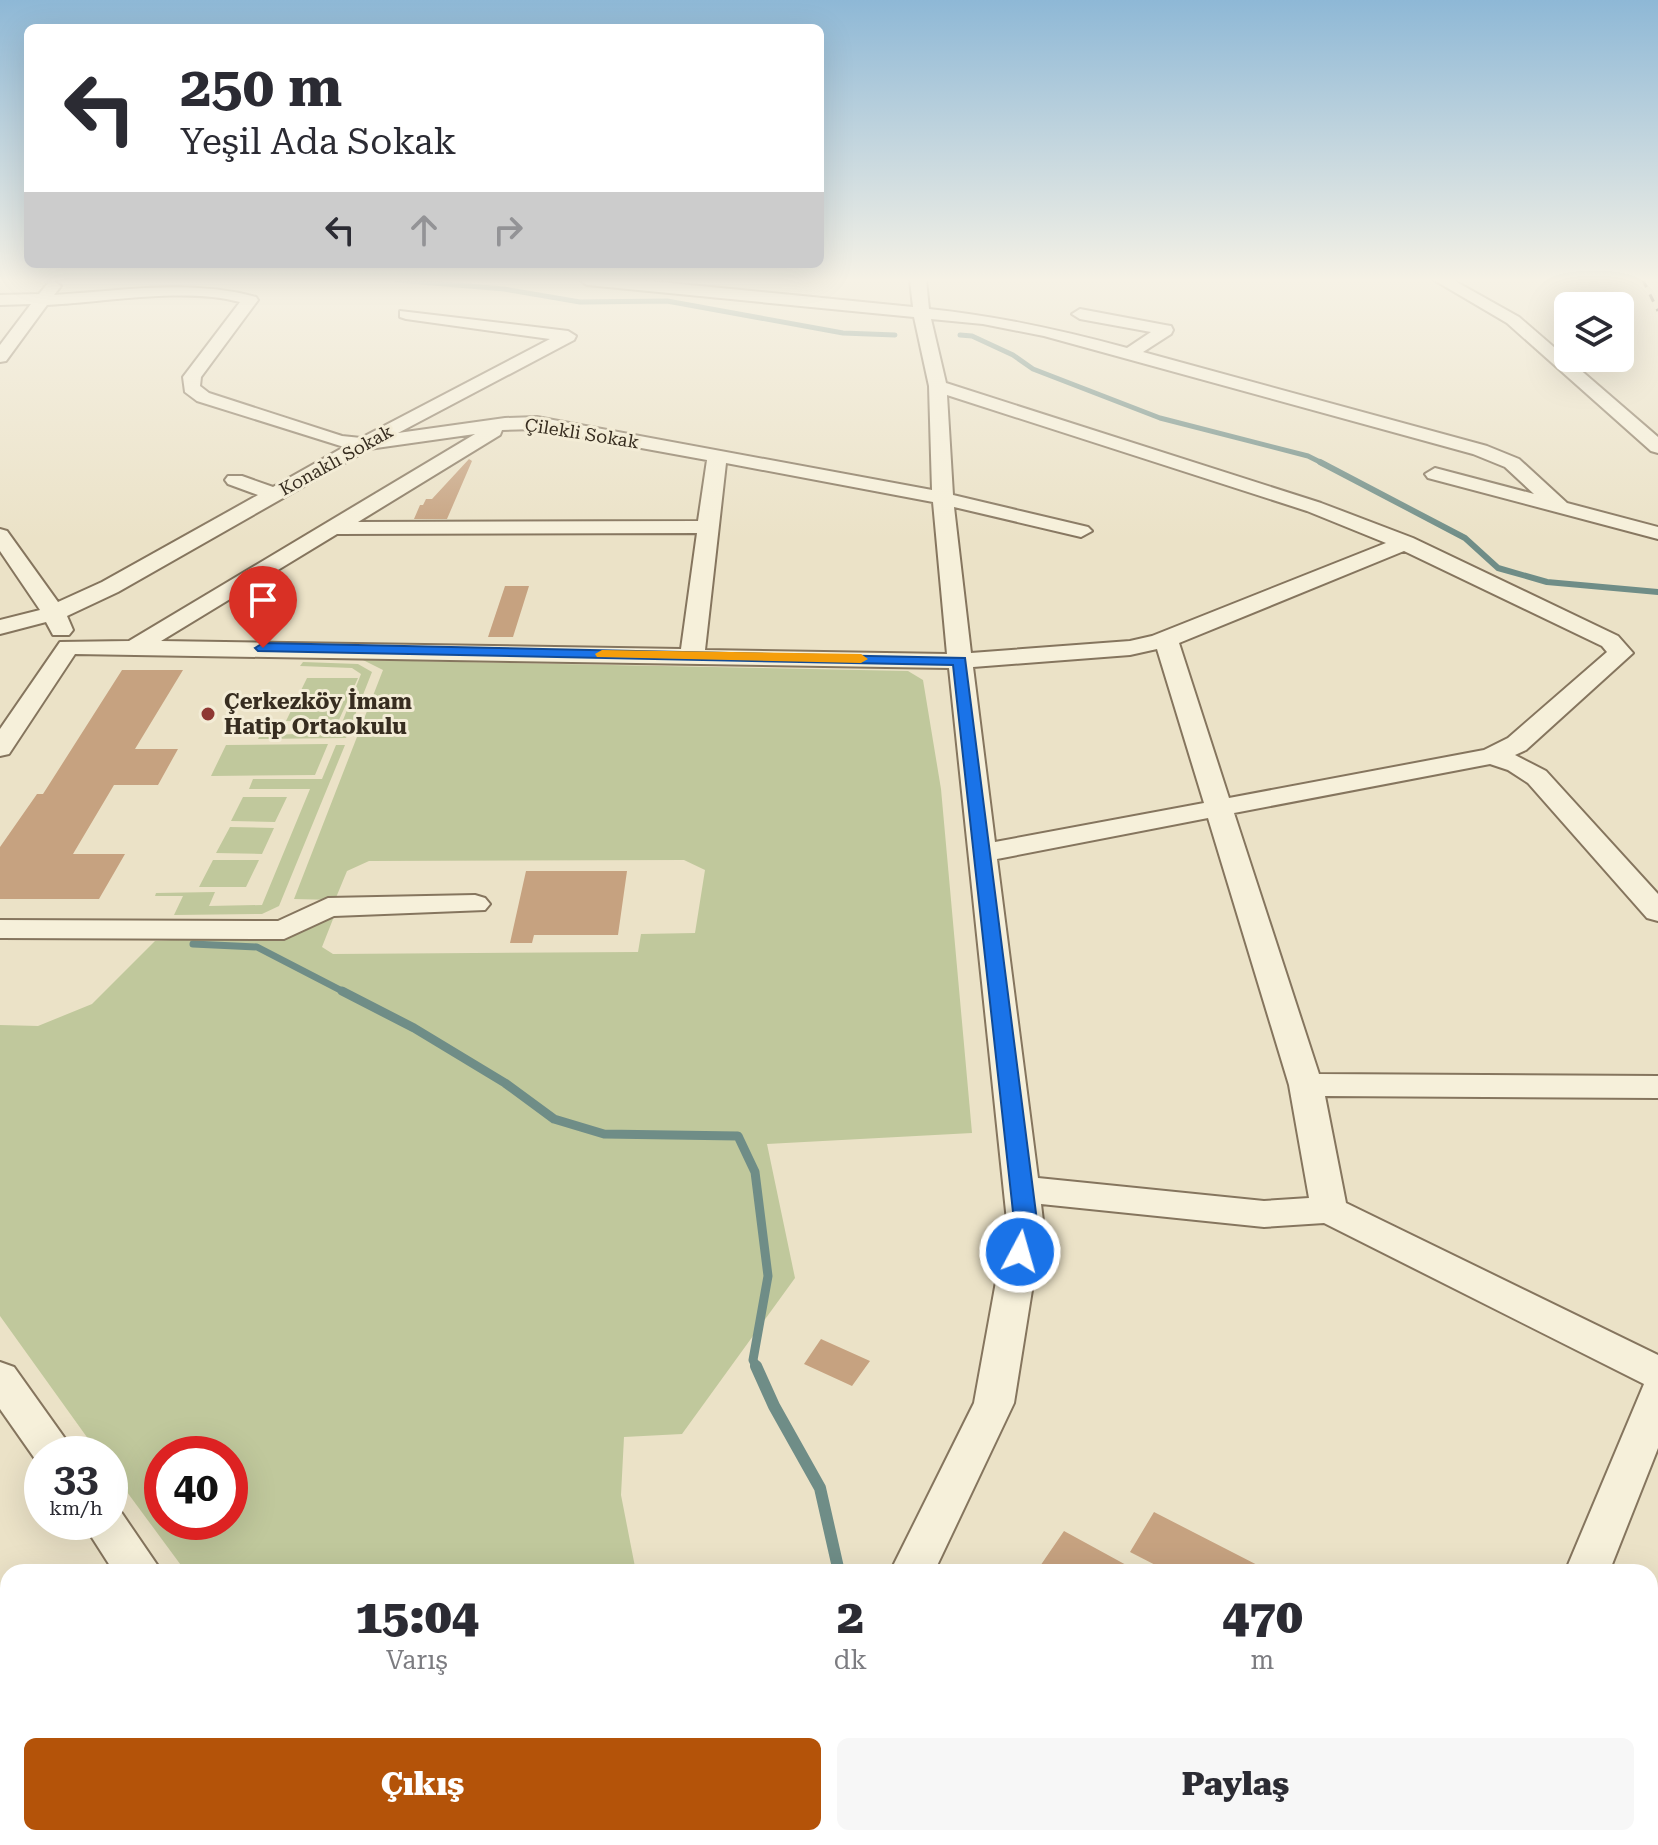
<!DOCTYPE html>
<html lang="tr">
<head>
<meta charset="utf-8">
<style>
	body { margin:0; font-family:"Roboto Serif",serif; background:#f7f7f7; color:#2b2b33; height:100vh; display:flex; flex-direction:column; font-size:30px; white-space:nowrap }
	* { box-sizing:border-box; margin:0 }
	p { font-size:26px; color:#7c7c81 }
	.icon { flex:none; width:44px; height:44px; fill:none; stroke:currentColor; stroke-width:2; stroke-linecap:round; stroke-linejoin:round }
	.map { position:relative; flex:1; overflow:hidden }
	.panel { position:absolute; left:0px; top:1564px; width:1658px; height:282px; display:flex; flex-direction:column; background:#fff; border-radius:24px 24px 0 0; box-shadow:0 8px 32px #0002 }
	.panel>* { flex:none }
	.guide { position:absolute; left:24px; top:24px; width:800px; height:244px; border-radius:12px; box-shadow:0 8px 32px #0002; background:#fff; color:#2b2b33; overflow:hidden }
	.controls { position:absolute; left:1554px; top:292px; display:grid; gap:16px }
	.controls a { display:grid; place-items:center; width:80px; height:80px; border-radius:12px; background:#fff; box-shadow:0 8px 32px #0002; font-size:40px }
	.speed { position:absolute; left:24px; top:1436px; display:flex; gap:16px; font-size:40px; font-weight:700; text-align:center }
	.speed>* { display:grid; place-content:center; width:104px; height:104px; border-radius:50%; background:#fff; box-shadow:0 8px 32px #0002; line-height:1 }
	.speed small { font-size:20px; font-weight:400 }
	.speed .limit { border:12px solid #d22; background:#fff; color:#111 }
	.pin { position:absolute; display:grid; place-items:center; width:68px; height:68px; color:#fff; margin:-82px -34px; border-radius:50% 50% 50% 0; rotate:-45deg; box-shadow:0 0 8px #0007 }
	.pin .icon { rotate:45deg }
	.me { position:absolute; width:88px; margin:-44px; rotate:6deg; stroke-linejoin:round; filter:drop-shadow(0 0 6px #0008) }
	.turn { display:flex; align-items:center; gap:28px; height:168px; padding:0 24px; font-size:36px }
	.turn .icon { width:104px; height:104px; stroke-width:2.5 }
	.turn b { display:block; font-size:56px; line-height:68px }
	.lanes { display:flex; align-items:center; height:76px; padding:0 24px; background:#0003; justify-content:center; gap:40px; direction:ltr }
	.lanes .off { opacity:.35 }
	.eta { display:flex; justify-content:space-evenly; align-items:center; height:136px; text-align:center }
	.eta b { font-size:48px; font-weight:800; line-height:56px }
	.primary-button { display:flex; gap:16px; margin-top:auto; padding:16px 24px }
	.primary-button a { flex:1; height:92px; border-radius:12px; background:#b45309; color:#fff; font-size:32px; font-weight:800; line-height:92px; text-align:center }
	.primary-button a+a { background:#f7f7f7; color:#2b2b33 }
	.map>svg:first-child { display:block }
</style>
</head>
<body>
<div class="map">
<svg width="1658" height="1845" viewBox="0 0 1658 1845">
	<rect width="100%" height="100%" fill="#ebe2c7"/>
	<path fill="#c0c89c" fill-rule="evenodd" d="M363,660l545,11 15,9 18,109 31,344 -205,11 28,134 -113,156 -58,3 -3,58 15,77h-450l-76,-103v-15h-11l-99,-138v-291l38,1 54,-22 63,-63 133,-8 47,-19 -13,33 11,7 305,-2 3,-18 54,-1 10,-63 -21,-10 -315,1 -22,10 -12,29 -41,-1 89,-229zM162,1454h68v68h-68z
		M303,662l55,2 14,8 -26,66 -88,1 2,-4 78,-2 23,-59 -9,-6 -52,-2z
		M307,678h51l-20,44 -52,-1z
		M328,744l-13,31 -104,1 15,-31z
		M336,745h9l-66,161 -17,8 -88,1 9,-19h-28l1,-3 59,-1 -6,14 53,-1 48,-116h-61l4,-10h69z
		M243,797h44l-12,25 -44,-1z
		M230,827l44,1 -12,26 -46,-1z
		M213,860h46l-13,27h-47z
		M381,1838h256l-6,7h-245z"/>
	<g fill="none" stroke-linecap="round" stroke-linejoin="round">
		<path stroke="#6f8d87" stroke-width="5" d="M397,280l107,9 76,13 87,-1 176,32 52,2
			M960,335l12,1 41,19 20,14 127,49 148,38 16,8"/>
		<path stroke="#6f8d87" stroke-width="6" d="M1320,462l145,76 33,30 49,14 111,10"/>
		<path stroke="#6f8d87" stroke-width="7" d="M193,944l64,3 89,46"/>
		<path stroke="#6f8d87" stroke-width="9" d="M342,991l72,37 91,55 49,36 50,15 134,2 17,36 13,104 -15,84 4,8"/>
		<path stroke="#6f8d87" stroke-width="12" d="M756,1366l18,40 46,82 19,84"/>
	</g>
	<path fill="#c6a280" d="M469,459l3,2 -25,58h-33l6,-14h3l3,-6h6z
		M505,586h24l-16,51h-25z
		M122,670h61l-48,79h43l-20,36h-44l-41,69h52l-26,45h-99v-52l37,-53h6z
		M526,871h101l-9,64h-84l-2,8h-22z
		M821,1339l49,22 -18,25 -48,-22z
		M1154,1512l117,60h-102l-39,-20z
		M1064,1531l75,41h-103z"/>
	<g fill="none" stroke-linecap="round" stroke-linejoin="round">
		<defs>
			<path id="minor" d="M580,280h59l274,27 -3,-27h16l3,29c68,7 132,21 198,39l24,-16 -71,-13 -8,-5 8,-5 85,16 6,1 2,4 -2,4 -28,18 344,94 32,13 48,44 91,24v12l-230,-61 -3,-4 10,-6 99,26 -29,-27 -32,-13 -429,-118 -61,-12 -52,-5 15,64 375,120 92,35 205,98 15,17 -107,97 -11,5 31,16 112,123v27l-11,-3 -119,-135 -20,-13 -18,-6 -256,49 85,261 339,2v22l-333,-2 21,107 312,152v93l-49,124h-44l79,-188 -320,-161 -60,4 -223,-23 2,17 -29,182 -80,169h-44l84,-169 33,-182 -58,-553 -874,-14 -66,100 -9,2v-27l60,-87 69,-1 346,-207 -106,15 -251,143 -51,24 6,14 -4,5h-16l-7,-13 -46,12v-14l40,-10 -40,-59v-22l7,2 51,71 44,-20 156,-87 -30,-11 -3,-4 3,-4h14l31,11 71,-40 -147,-46 -12,-9 -2,-15 57,-75c-54,-15 -136,0 -193,3l-41,56 -6,1v-17l31,-41 -31,1v-10l39,-1 9,-11 5,-2 8,5 -7,9c67,-4 136,-16 202,2l2,3 -57,77 -1,9 9,7 133,43 19,2 189,-99 -144,-20 -6,-2v-6l168,20 8,5 -2,4 -176,93 107,-15 32,-1 395,73 -3,-104 -15,-69 -327,-32zM947,395l360,116 79,32 -234,93 -22,5 -159,12 -17,-146 127,30 11,-6 -4,-4 -135,-32zM537,429l170,31 -9,61 -340,1 142,-87 2,-5zM726,463l207,39 14,152 -242,-4zM697,533l-16,116 -520,-8 176,-107zM1404,551l198,95 5,6 -99,86 -24,12 -255,48 -50,-155zM1157,649l47,154 -209,39 -22,-175 157,-12zM1208,818l81,267 20,113 -45,3 -226,-23 -41,-319z
				M1434,280h19l66,37 139,120v16l-7,-2 -144,-128z
				M475,895l10,3 5,6 -5,6 -151,6 -50,23 -284,-1v-18l278,1 50,-23z
				M0,1362l14,5 62,87h-34l-2,12 -40,-57z
				M110,1505l9,4 43,63h-48l-32,-50h28z
				M306,1838h53l3,7h-54z
				M700,1838h53l-2,7h-54z
				M1165,1838h60l3,7h-61z
				M1445,1838h52l-2,7h-53z"/>
		</defs>
		<use href="#minor" stroke="#85755e" stroke-width="4"/>
		<use href="#minor" fill="#f6f0da" fill-rule="evenodd"/>
		<path stroke="#372d20" stroke-width="3" stroke-dasharray="8 8" stroke-linecap="butt" d="M1643,280l15,31"/>
	</g>
	<linearGradient id="sky" x2="0" y2="1"><stop stop-color="#8eb8d6"/><stop offset="0.52" stop-color="#f6f2e6"/><stop offset="1" stop-color="#f6f2e6" stop-opacity="0"/></linearGradient>
	<rect width="1658" height="539" fill="url(#sky)"/>
	<path fill="#1a73e8" stroke="#114b97" stroke-width="2" d="M263,643l702,15 72,563 -9,37 -8,2 -8,-2 -3,-6 5,-31 -61,-556 -695,-14 -3,-3z"/>
	<path fill="#f59e0b" d="M602,650l259,4 7,5 -7,4 -264,-6 -2,-3z"/>
	<circle fill="#8f3833" stroke="#f3ecd6" stroke-width="3" cx="208" cy="714" r="8"/>
	<g text-anchor="middle" dominant-baseline="central" stroke-width="6" stroke-linejoin="round" paint-order="stroke">
		<g font-size="18" fill="#372d20" stroke="#f3ecd6">
			<text transform="translate(582 433) rotate(9)">Çilekli Sokak</text>
			<text transform="translate(336 460) rotate(-29)">Konaklı Sokak</text>
		</g>
		<g font-size="22" font-weight="bold" fill="#372d20" stroke="#f3ecd6" text-anchor="start">
			<text x="224" y="701">Çerkezköy İmam<tspan x="224" dy="25">Hatip Ortaokulu</tspan></text>
		</g>
	</g>
</svg>
<div class="controls">
<a><svg class="icon" aria-label="layers" viewBox="0 0 24 24"><path d="M12 4l9 5-9 5-9-5zM3 14l9 5 9-5"/></svg></a>
</div>
<div class="speed"><div>33<small>km/h</small></div><div class="limit">40</div></div>
<div class="pin" style="left:263px;top:648px;background:#d93025"><svg class="icon" aria-label="arrive" viewBox="0 0 24 24"><path d="M6 21V4h12l-3 4 3 4H6"/></svg></div>
<svg class="me" style="left:1020px;top:1252px" viewBox="-20 -20 40 40"><circle r="17" fill="#1a73e8" stroke="#fff" stroke-width="3"/><path d="M0-11L8 9 0 5-8 9z" fill="#fff"/></svg>
<div class="guide">
<div class="turn"><svg class="icon" aria-label="left" viewBox="0 0 24 24"><path d="M17 20v-9H6M10 6l-5 5 5 5"/></svg><div><b>250 m</b>Yeşil Ada Sokak</div></div>
<div class="lanes"><svg class="icon" aria-label="left" viewBox="0 0 24 24"><path d="M17 20v-9H6M10 6l-5 5 5 5"/></svg><svg class="icon off" aria-label="ahead" viewBox="0 0 24 24"><path d="M12 20V5M6 11l6-6 6 6"/></svg><svg class="icon off" aria-label="right" viewBox="0 0 24 24"><path d="M7 20v-9h11M14 6l5 5-5 5"/></svg></div>
</div>
<section class="panel">
<div class="eta">
<div><b>15:04</b><p>Varış</p></div>
<div><b>2</b><p>dk</p></div>
<div><b>470</b><p>m</p></div>
</div>
<div class="primary-button"><a>Çıkış</a><a>Paylaş</a></div>
</section>
</div>
</body>
</html>
